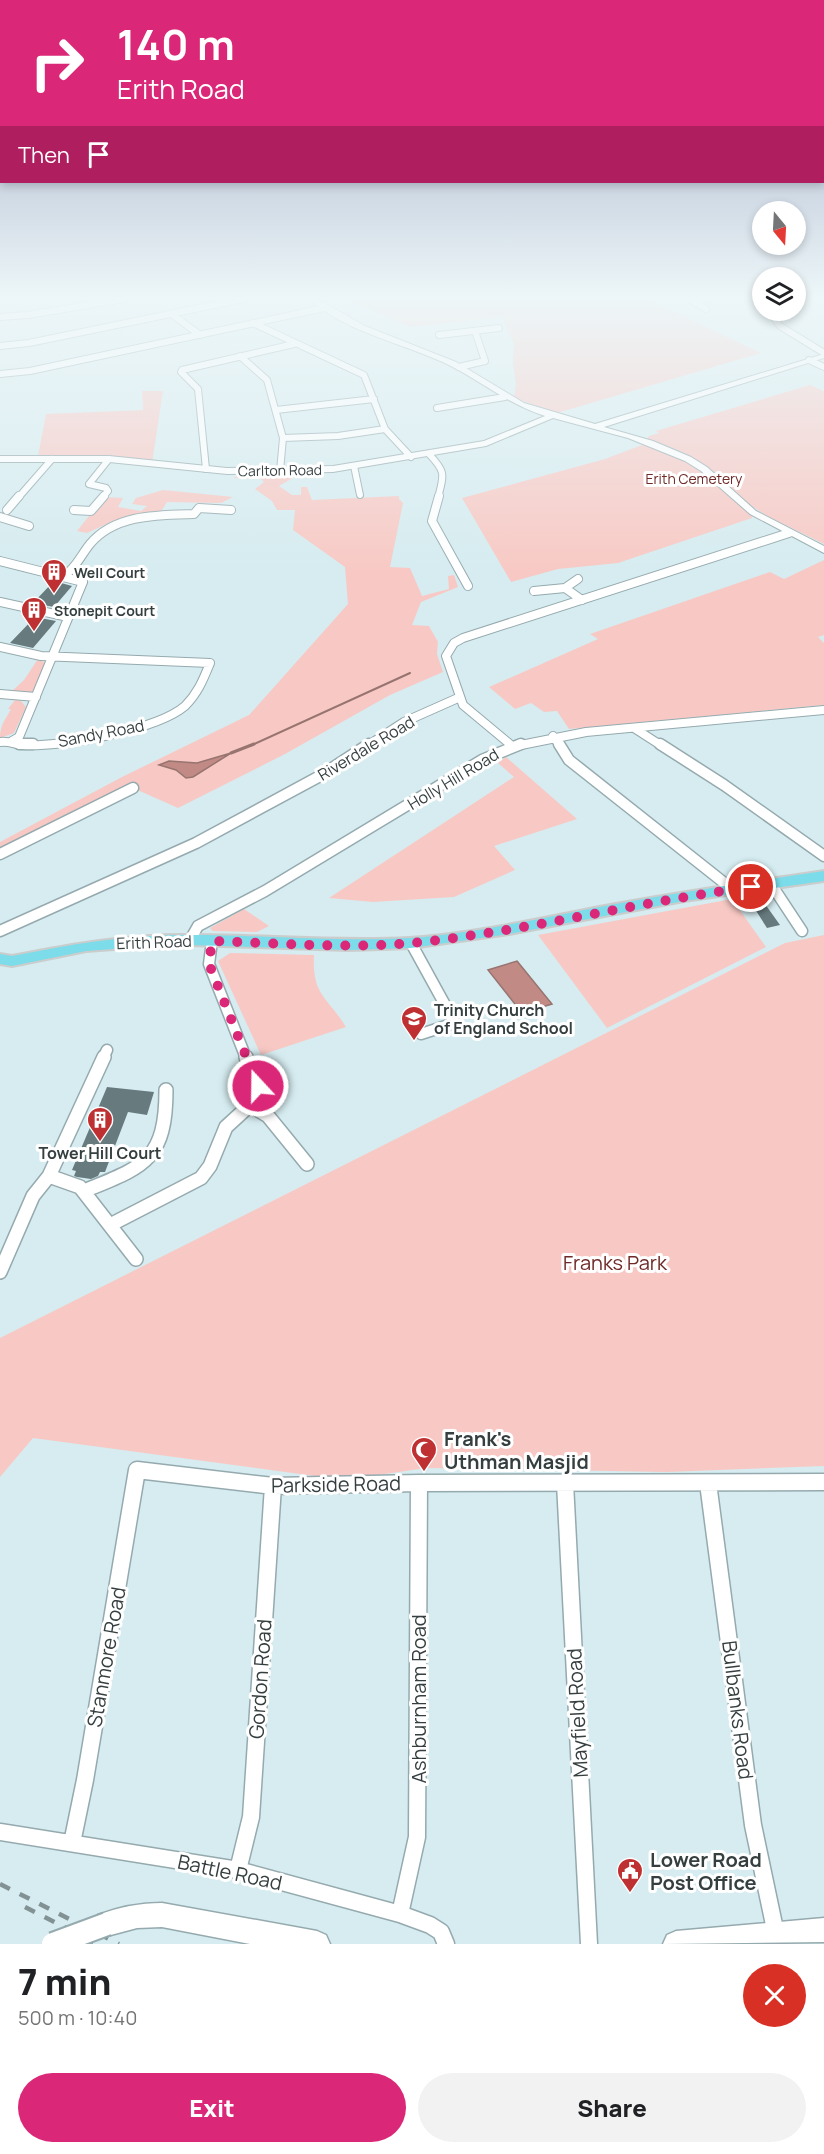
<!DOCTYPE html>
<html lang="en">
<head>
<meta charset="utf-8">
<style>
	body { margin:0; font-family:Manrope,sans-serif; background:#f2f2f2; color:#202124; height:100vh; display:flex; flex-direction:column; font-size:22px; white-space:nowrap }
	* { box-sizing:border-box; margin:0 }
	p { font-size:20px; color:#757577 }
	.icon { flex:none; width:33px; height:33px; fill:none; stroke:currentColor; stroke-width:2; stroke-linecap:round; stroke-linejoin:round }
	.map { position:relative; height:1944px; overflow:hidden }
	.side { display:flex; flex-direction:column; background:#fff; flex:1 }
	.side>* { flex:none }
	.hud { position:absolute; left:0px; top:0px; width:825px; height:183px; box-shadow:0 3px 9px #0003; background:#db2777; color:#fff; overflow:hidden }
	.needle { width:39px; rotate:162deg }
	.controls { position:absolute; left:752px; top:201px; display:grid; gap:12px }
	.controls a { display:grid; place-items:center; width:54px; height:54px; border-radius:50%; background:#fff; box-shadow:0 3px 9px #0003; font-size:30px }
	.pin { position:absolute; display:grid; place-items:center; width:51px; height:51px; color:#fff; margin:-26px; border:3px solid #fff; border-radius:50%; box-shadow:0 2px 6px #0007 }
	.me { position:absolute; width:66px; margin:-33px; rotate:339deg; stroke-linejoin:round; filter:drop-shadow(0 0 4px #0008) }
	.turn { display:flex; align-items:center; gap:21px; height:126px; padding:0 18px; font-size:27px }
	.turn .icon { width:78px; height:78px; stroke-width:2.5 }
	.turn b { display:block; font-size:42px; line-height:51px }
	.then { display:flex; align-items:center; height:57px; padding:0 18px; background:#0003; gap:12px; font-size:22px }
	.round { display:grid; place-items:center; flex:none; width:63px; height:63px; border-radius:32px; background:#f2f2f2 }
	.summary { display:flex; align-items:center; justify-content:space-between; height:102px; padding:0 18px }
	h1 { font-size:36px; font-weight:800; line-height:45px }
	.cta { display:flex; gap:12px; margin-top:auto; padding:12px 18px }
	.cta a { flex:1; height:69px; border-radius:36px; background:#db2777; color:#fff; font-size:24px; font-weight:800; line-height:69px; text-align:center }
	.cta a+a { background:#f2f2f2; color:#202124 }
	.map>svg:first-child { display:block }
</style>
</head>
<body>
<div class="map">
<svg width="824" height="1944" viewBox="0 0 824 1944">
	<rect width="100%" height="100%" fill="#d6ecf0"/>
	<path fill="#f8c9c4" d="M346,299h301l114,54 -204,60 -43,-15 2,-14 -3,-20 1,-20 -12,-27 -92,10z
		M810,385l14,6v153l-57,-28 -17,-11 2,13 -134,45 -60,6 -47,13 -49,-84 143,-39 37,-14 7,-9 10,-3 -3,-2z
		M142,391h21l-11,72 -53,-7h-61l8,-42 97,-4z
		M290,472l8,3 -19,11 13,9h9v-8h6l5,13 87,-4v3l4,4 -13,64 20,1 12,28 27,-7 -1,-13 6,-1 4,12 -37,15 -9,23 17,1 9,16 -1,12 6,18 -53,23 -105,59 -107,54 -45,-20 -133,66v-12l122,-65 127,-62 99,-111 -3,-37 -52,-37 2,-20h-18l-5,-9 -17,-12 9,-7 -3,-3 -28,-1 12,-5h16l13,4z
		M163,490l70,7 -12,6 -54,-1 -7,11 -47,8 -26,12 -10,-2 27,-34 19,1 -5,9 23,4 6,-5 -15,-2 4,-6z
		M824,560v75l-6,2 6,6v62l-255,24 -12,-18 -13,1 -13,-9 -16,6 -26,-22 109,-48 -8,-5 180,-62 14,7z
		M38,659l7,4 -12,28 -4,2 -18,-1 13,-12z
		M15,700l6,1 5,6 -12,26 -14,5c0,-14 6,-19 11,-29h-3z
		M506,757l71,62 -83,27 21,24 -61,27 -81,5 -44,-4 185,-121 -16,-14z
		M732,899l34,48 -159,81 -69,-93z
		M244,909l25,17 -12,6 -44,-1 -3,-3z
		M824,935v531l-157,6 -241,-4 -82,12 -311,-42 -33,39v-139l785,-395z
		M230,953l84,2c-2,41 13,41 32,72l-85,28 -43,-94z"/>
	<path fill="#c18a85" stroke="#977470" stroke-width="1.5" d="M231,753l-38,24 -7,1 -10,-8 -17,-5 10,-4 28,2z
		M517,961l35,43 -30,9 -34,-43z"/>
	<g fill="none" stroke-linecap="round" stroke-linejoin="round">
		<path stroke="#977470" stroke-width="2" d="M250,746l160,-73"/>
		<path stroke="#977470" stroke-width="3" d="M231,753l23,-9"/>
	</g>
	<path fill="#677b7f" d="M54,581l18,5 -18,21 -21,-4z
		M35,617l21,4 -23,27 -23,-5z
		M765,904l15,21 -13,3 -14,-22z
		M107,1087l47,5 -7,23 -19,-3 -23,60h-5l-2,4 -7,3 -14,-2 -3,-1 2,-5 -4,-1z"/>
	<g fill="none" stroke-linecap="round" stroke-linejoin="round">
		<defs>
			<path id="minor-far4" d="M690,299l16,10
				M760,299l2,4
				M768,310l12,16 44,27
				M173,315l27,20
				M0,317l28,-2 96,-16
				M255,324l109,51 21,54 26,28
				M439,335l60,-7
				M0,346l29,-3 214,-44
				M240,356l27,24 16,58 -3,33
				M809,360l15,7
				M459,367l26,-6 -10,-30
				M0,374l30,-3 294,-63
				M437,408l68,-11
				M276,410l98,-11
				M283,438l55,-2 47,-7
				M429,454c17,18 15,20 9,44
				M354,466l6,29
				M206,469l-8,-80 -17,-17 1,-2 112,-26
				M18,498l34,-39
				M102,498l6,-7 -2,-3 -17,-4 20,-25"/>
			<path id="minor-far3" d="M439,496l-7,25 36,65
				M7,510l12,-14
				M74,510l17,1 13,-15
				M0,517l29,9
				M0,561l83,21 -64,155 -7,4
				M64,576c12,-8 17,-21 26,-32 25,-30 68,-29 104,-30l5,-6 32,2
				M578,579l-13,9 17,12
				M534,591l31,-3
				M0,602l68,15
				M0,647l41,9 169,7c-7,17 -12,30 -25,43 -28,24 -126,42 -163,39 -8,-1 -13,-4 -22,-3
				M0,694l36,3
				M634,728l28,18
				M553,736l7,10
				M511,745l-48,-40 -17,-49 8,-13 9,-5 326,-105
				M367,746l37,-24 54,-24
				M516,746l70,-14 238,-22"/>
			<path id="minor-far2" d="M19,744h14
				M559,744l10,16 163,129
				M660,744l64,41 100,71
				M0,854l133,-66
				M771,884l31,47
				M0,931l196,-88 124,-67 49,-32
				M190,940l8,-14 67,-35 217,-131 39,-16
				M212,941l-3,23 37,94
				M411,943l44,80 -34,11
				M103,1058l4,-8"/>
			<path id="minor-far1" d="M250,1105l18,11 39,48
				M49,1176l31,11 56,72
				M84,1191c58,-24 82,-29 82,-101
				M110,1225l91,-47 9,-12 16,-39 24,-22 8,-18 -12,-30
				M0,1272l33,-76 16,-20 55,-119"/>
			<path id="minor" d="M565,1483l24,461
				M708,1483l45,342 23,109
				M0,1832l238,38 162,44 30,11 11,7 5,12
				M72,1843l13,-63 52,-310 136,16 146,-3 405,-1
				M238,1870l13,-53 22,-331
				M400,1914l17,-77 2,-354"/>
			<path id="tertiary" d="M309,299h8l48,27 91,36 68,41 71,21 229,-70v4l-220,69 49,14 38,16 16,10 49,44 68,35v7l-74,-39 -49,-43 -16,-10 -57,-23 -75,-20 -67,28 -153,26 -106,2 -118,-12h-109v-6h109l118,12 106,-2 151,-25 61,-25c-37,-12 -61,-33 -94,-50 -46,-23 -103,-32 -142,-67z"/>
			<path id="secondary" d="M162,1903l155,28 9,4 4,9h-80l-88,-17 -25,1 -30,8 -9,-3 -3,-9 3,-9c21,-8 42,-12 64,-12z
				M824,1918v24l-161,2 4,-9 9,-4z"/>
			<path id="primary" d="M824,871v10l-140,20 -175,33 -98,14 -62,2 -159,-5 -49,2 -55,4 -74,15 -12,-2v-10l12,2c60,-12 118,-22 179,-21 73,0 145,7 218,3 63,-4 133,-20 196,-32 73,-14 146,-24 219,-35z"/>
		</defs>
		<use href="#minor-far4" stroke="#95aaae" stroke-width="8"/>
		<use href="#minor-far3" stroke="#95aaae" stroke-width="10"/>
		<use href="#minor-far2" stroke="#95aaae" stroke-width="13"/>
		<use href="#minor-far1" stroke="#95aaae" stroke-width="16"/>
		<use href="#minor" stroke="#95aaae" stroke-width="19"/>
		<use href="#tertiary" stroke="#95aaae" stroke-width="2"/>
		<use href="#secondary" stroke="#95aaae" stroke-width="3"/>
		<use href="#primary" stroke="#cbcdcd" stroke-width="4"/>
		<use href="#minor-far4" stroke="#fff" stroke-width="6"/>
		<use href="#minor-far3" stroke="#fff" stroke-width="8"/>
		<use href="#minor-far2" stroke="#fff" stroke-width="10"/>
		<use href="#minor-far1" stroke="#fff" stroke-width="13"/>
		<use href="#minor" stroke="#fff" stroke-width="16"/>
		<use href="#tertiary" fill="#fff" fill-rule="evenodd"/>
		<use href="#secondary" fill="#fff" fill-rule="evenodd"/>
		<use href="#primary" fill="#7cdce9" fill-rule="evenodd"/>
		<path stroke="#829193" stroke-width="4.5" stroke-dasharray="11 11" stroke-linecap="butt" d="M0,1884l119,60
			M25,1907l72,37"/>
		<defs>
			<path id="secondary-bridge" d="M53,1944l54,-20"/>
		</defs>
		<use href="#secondary-bridge" stroke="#95aaae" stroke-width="26" stroke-linecap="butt"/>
		<use href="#secondary-bridge" stroke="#fff" stroke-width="22"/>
	</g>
	<linearGradient id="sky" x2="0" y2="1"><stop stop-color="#98a3c0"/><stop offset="0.52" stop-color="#edf6f8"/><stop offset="1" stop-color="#edf6f8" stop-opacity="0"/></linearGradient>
	<rect width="824" height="572" fill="url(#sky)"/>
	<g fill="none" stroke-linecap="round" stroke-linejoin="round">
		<path stroke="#db2777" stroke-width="10" stroke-dasharray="0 18" d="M258,1086l-49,-122 3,-23c67,2 135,8 201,2 114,-12 225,-41 338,-56"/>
	</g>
	<defs>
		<symbol id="building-pin" viewBox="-11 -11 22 30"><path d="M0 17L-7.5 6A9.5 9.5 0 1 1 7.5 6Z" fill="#bf3032" stroke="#fff"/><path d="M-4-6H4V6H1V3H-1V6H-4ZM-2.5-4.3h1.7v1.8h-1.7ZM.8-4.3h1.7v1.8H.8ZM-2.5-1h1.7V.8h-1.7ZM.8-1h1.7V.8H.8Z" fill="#fff"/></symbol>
		<symbol id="school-pin" viewBox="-11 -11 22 30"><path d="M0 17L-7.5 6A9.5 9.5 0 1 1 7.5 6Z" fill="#bf3032" stroke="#fff"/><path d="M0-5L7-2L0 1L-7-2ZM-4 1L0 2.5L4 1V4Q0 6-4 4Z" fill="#fff"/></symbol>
		<symbol id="mosque-pin" viewBox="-11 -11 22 30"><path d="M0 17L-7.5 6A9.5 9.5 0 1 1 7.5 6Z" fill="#bf3032" stroke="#fff"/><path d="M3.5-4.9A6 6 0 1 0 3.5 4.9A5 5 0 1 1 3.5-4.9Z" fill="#fff"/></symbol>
		<symbol id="civic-pin" viewBox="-11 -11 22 30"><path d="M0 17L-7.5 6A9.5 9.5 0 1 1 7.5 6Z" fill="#bf3032" stroke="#fff"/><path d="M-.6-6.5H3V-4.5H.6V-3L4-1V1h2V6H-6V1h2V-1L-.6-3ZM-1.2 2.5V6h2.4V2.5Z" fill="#fff"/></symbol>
	</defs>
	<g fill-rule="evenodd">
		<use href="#building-pin" x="39" y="557" width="30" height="40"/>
		<use href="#building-pin" x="19" y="595" width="30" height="40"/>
		<use href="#school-pin" x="399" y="1004" width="30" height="40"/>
		<use href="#building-pin" x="85" y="1105" width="30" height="40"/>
		<use href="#mosque-pin" x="409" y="1435" width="30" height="40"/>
		<use href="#civic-pin" x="615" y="1856" width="30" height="40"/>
	</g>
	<g text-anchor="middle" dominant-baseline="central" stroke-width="6" stroke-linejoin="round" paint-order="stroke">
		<g font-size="14" fill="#363f40" stroke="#fff">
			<text transform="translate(280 470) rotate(-1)">Carlton Road</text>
		</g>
		<g font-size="14" fill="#6f2a27" stroke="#fff">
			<text x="694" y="478">Erith Cemetery</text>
		</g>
		<g font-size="14" font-weight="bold" fill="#363f40" stroke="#fff" text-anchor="start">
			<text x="74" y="572">Well Court</text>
			<text x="54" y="610">Stonepit Court</text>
		</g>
		<g font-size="16" fill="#363f40" stroke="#fff">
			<text transform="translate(101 733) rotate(-11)">Sandy Road</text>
			<text transform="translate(366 748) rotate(-31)">Riverdale Road</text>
			<text transform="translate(453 779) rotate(-31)">Holly Hill Road</text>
			<text transform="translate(154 942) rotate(-2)">Erith Road</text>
		</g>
		<g font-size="16" font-weight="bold" fill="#363f40" stroke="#fff" text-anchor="start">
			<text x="434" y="1010">Trinity Church<tspan x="434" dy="18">of England School</tspan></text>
			<text x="100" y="1153" text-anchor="middle">Tower Hill Court</text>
		</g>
		<g font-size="20" fill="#6f2a27" stroke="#fff">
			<text x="615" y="1262">Franks Park</text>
		</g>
		<g font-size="20" font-weight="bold" fill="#363f40" stroke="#fff" text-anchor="start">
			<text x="444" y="1438">Frank's<tspan x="444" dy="23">Uthman Masjid</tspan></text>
			<text x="650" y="1859">Lower Road<tspan x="650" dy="23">Post Office</tspan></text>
		</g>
		<g font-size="20" fill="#363f40" stroke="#fff">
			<text transform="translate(336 1484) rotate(-1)">Parkside Road</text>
			<text transform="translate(106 1657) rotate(-80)">Stanmore Road</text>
			<text transform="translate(260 1679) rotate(-86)">Gordon Road</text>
			<text transform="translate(418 1699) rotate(-90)">Ashburnham Road</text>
			<text transform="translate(738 1710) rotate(83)">Bullbanks Road</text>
			<text transform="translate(577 1713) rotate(-93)">Mayfield Road</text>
			<text transform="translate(230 1872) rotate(12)">Battle Road</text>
		</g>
	</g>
</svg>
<div class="controls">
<a><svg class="needle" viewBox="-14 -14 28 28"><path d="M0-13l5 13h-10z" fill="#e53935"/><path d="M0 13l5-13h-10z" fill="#757577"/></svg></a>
<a><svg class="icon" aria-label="layers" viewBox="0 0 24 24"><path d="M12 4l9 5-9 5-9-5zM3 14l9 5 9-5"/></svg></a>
</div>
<div class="pin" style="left:751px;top:887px;background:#d93025"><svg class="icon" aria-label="arrive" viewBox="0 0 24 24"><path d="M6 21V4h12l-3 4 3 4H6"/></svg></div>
<svg class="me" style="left:258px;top:1086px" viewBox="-20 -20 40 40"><circle r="17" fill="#db2777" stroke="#fff" stroke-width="3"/><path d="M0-11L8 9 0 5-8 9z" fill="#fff"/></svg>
<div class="hud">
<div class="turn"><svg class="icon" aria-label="right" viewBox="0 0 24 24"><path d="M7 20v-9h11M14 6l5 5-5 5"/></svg><div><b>140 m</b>Erith Road</div></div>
<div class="then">Then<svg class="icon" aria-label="arrive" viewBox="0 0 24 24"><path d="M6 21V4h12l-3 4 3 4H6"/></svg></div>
</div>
</div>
<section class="side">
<div class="summary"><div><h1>7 min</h1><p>500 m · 10:40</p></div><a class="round" style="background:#d93025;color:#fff"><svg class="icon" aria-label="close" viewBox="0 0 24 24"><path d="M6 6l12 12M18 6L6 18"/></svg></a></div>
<div class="cta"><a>Exit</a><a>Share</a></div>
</section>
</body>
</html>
